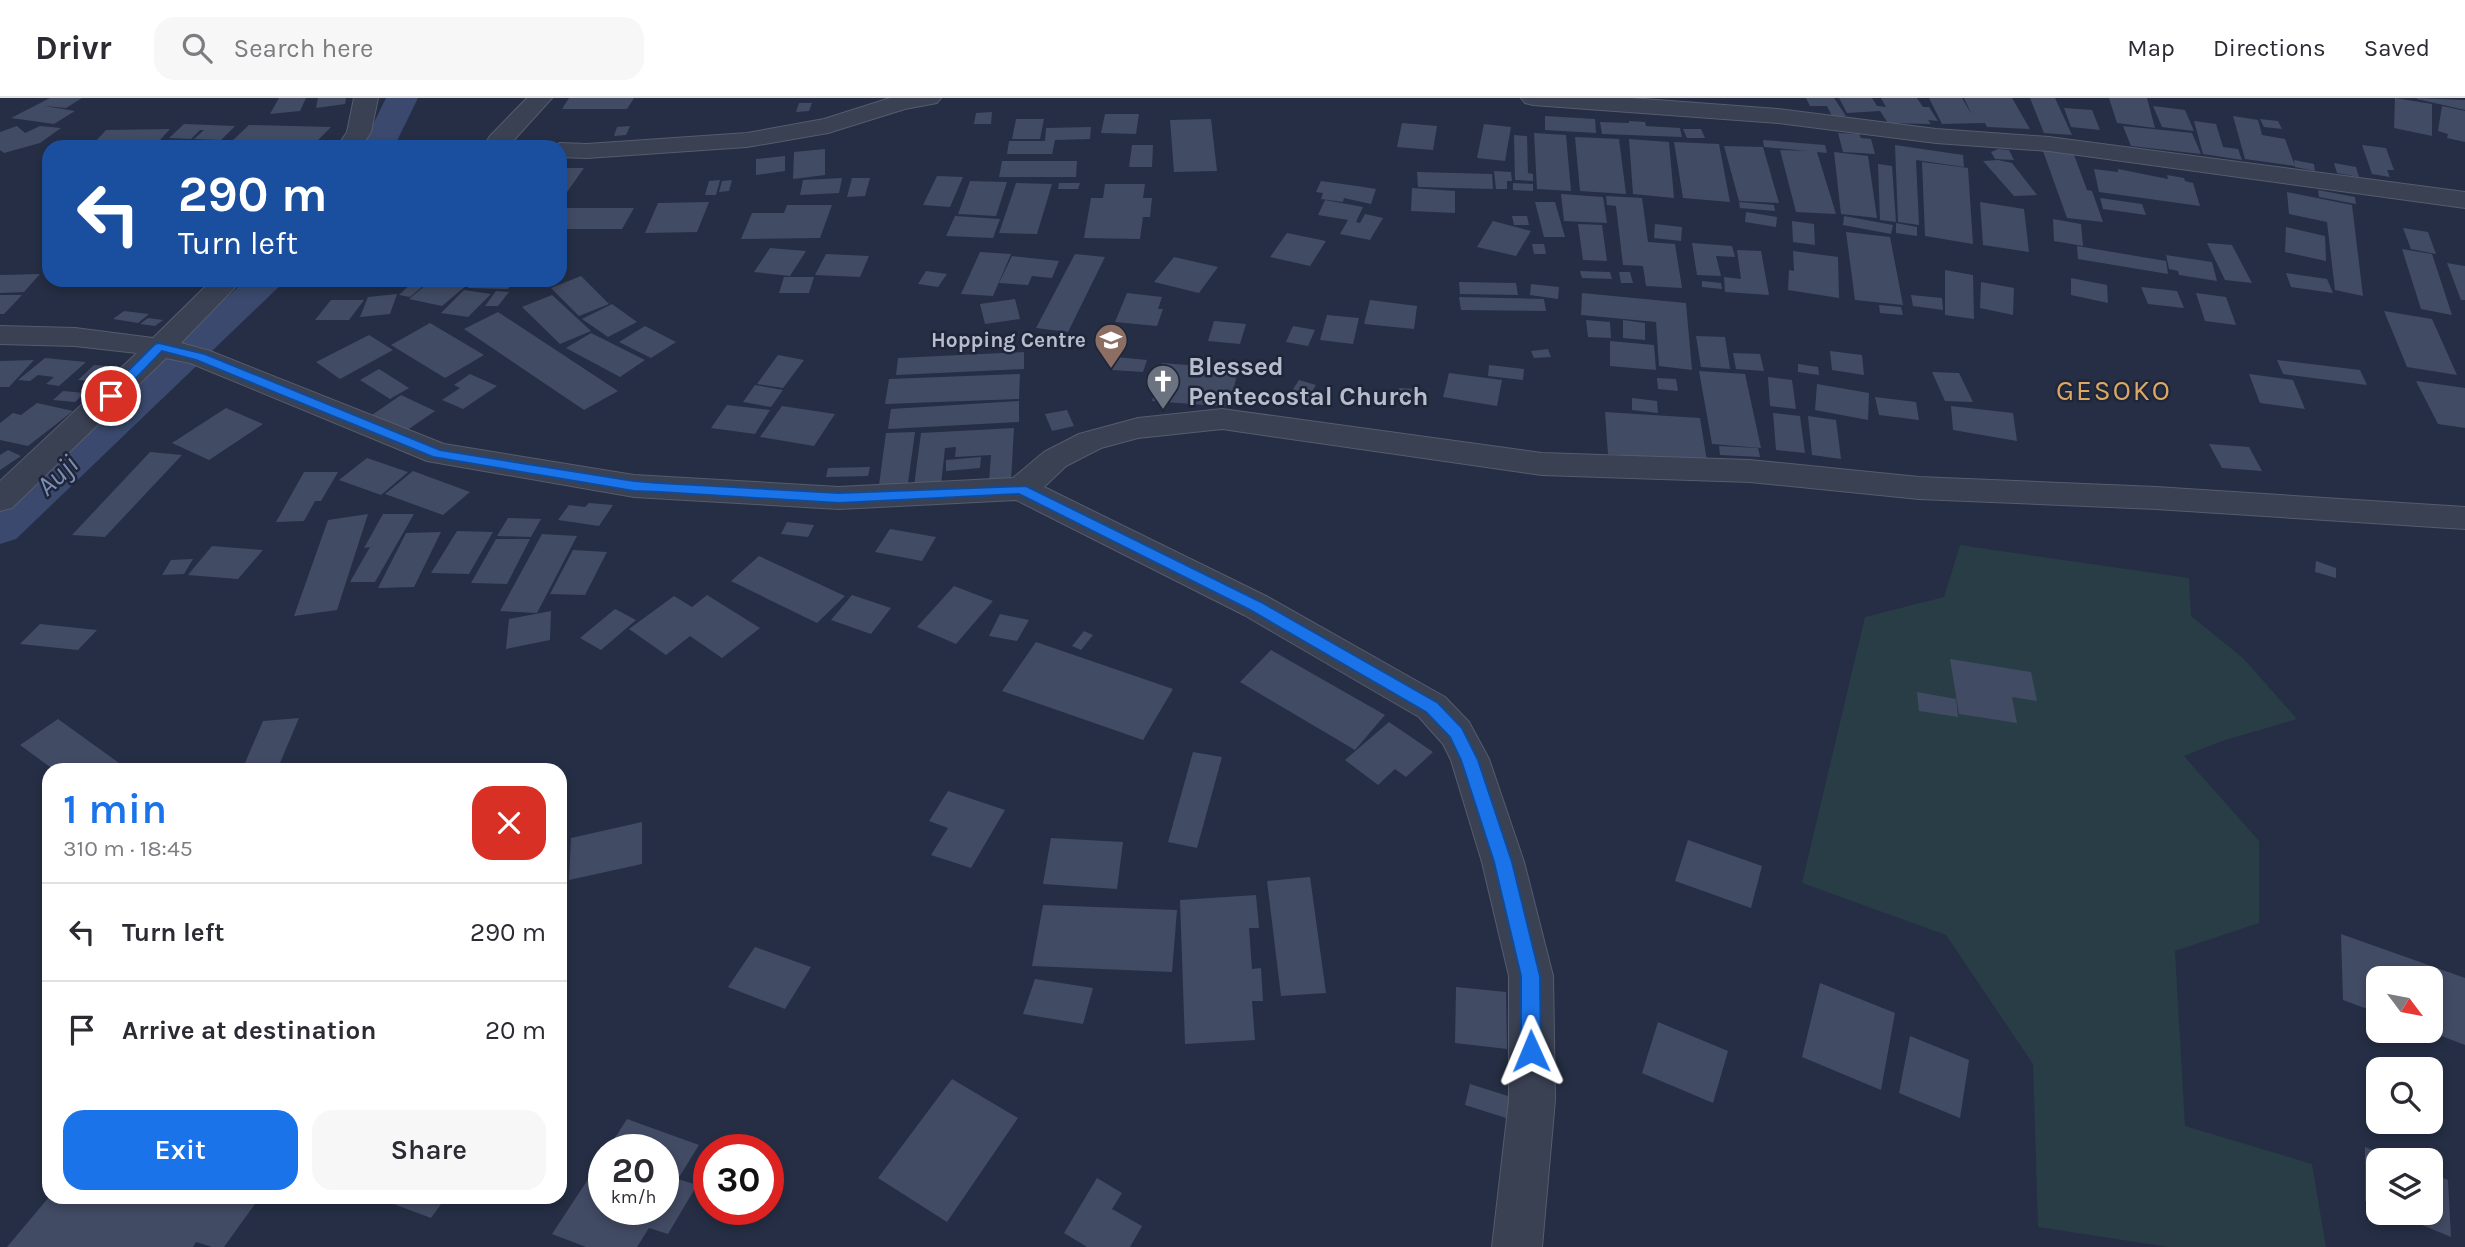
<!DOCTYPE html>
<html lang="en">
<head>
<meta charset="utf-8">
<style>
	body { margin:0; font-family:Karla,sans-serif; background:#f7f7f7; color:#2b2b33; height:100vh; display:flex; flex-direction:column; font-size:26px; white-space:nowrap }
	* { box-sizing:border-box; margin:0 }
	p { font-size:23px; color:#7c7c81 }
	.icon { flex:none; width:38px; height:38px; fill:none; stroke:currentColor; stroke-width:2; stroke-linecap:round; stroke-linejoin:round }
	.map { position:relative; flex:1; overflow:hidden }
	.drawer { position:absolute; left:42px; top:665px; width:525px; height:441px; display:flex; flex-direction:column; background:#fff; border-radius:21px; box-shadow:0 4px 10px #0003 }
	.drawer>* { flex:none }
	.banner { position:absolute; left:42px; top:42px; width:525px; height:147px; border-radius:21px; box-shadow:0 4px 10px #0003; background:#1a4fa0; color:#fff; overflow:hidden }
	.needle { width:46px; rotate:122deg }
	.tools { position:absolute; left:2366px; top:868px; display:grid; gap:14px }
	.tools a { display:grid; place-items:center; width:77px; height:77px; border-radius:14px; background:#fff; box-shadow:0 4px 10px #0003; font-size:35px }
	.speed { position:absolute; left:588px; top:1036px; display:flex; gap:14px; font-size:35px; font-weight:700; text-align:center }
	.speed>* { display:grid; place-content:center; width:91px; height:91px; border-radius:50%; background:#fff; box-shadow:0 4px 10px #0003; line-height:1 }
	.speed small { font-size:18px; font-weight:400 }
	.speed .limit { border:10px solid #d22; background:#fff; color:#111 }
	.pin { position:absolute; display:grid; place-items:center; width:60px; height:60px; color:#fff; margin:-30px; border:4px solid #fff; border-radius:50%; box-shadow:0 2px 7px #0007 }
	.me { position:absolute; width:77px; margin:-38px; rotate:359deg; stroke-linejoin:round; filter:drop-shadow(0 0 5px #0008) }
	.turn { display:flex; align-items:center; gap:24px; height:147px; padding:0 21px; font-size:32px }
	.turn .icon { width:91px; height:91px; stroke-width:2.5 }
	.turn b { display:block; font-size:49px; line-height:60px }
	.round { display:grid; place-items:center; flex:none; width:74px; height:74px; border-radius:21px; background:#f7f7f7 }
	.headline { display:flex; align-items:center; justify-content:space-between; height:119px; padding:0 21px }
	h1 { font-size:42px; font-weight:600; line-height:52px; color:#1a73e8 }
	.primary-button { display:flex; gap:14px; margin-top:auto; padding:14px 21px }
	.primary-button a { flex:1; height:80px; border-radius:21px; background:#1a73e8; color:#fff; font-size:28px; font-weight:600; line-height:80px; text-align:center }
	.primary-button a+a { background:#f7f7f7; color:#2b2b33 }
	ul { padding:0; list-style:none }
	li { display:flex; align-items:center; gap:21px; height:98px; padding:0 21px; border-top:2px solid #e1e1e2 }
	li div { flex:1 }
	li b { display:block; font-size:26px }
	li em { font-style:normal }
	header { display:flex; align-items:center; gap:42px; box-sizing:border-box; height:98px; padding:0 35px; background:#fff; border-bottom:2px solid #e1e1e2 }
	header strong { font-size:33px }
	nav { display:flex; gap:38px; margin-inline-start:auto; font-size:24px }
	.search { width:490px; height:63px; background:#f7f7f7; display:flex; align-items:center; gap:18px; box-sizing:border-box; padding:0 24px; border-radius:21px; color:#7c7c81; font-size:26px }
	.map>svg:first-child { display:block }
</style>
</head>
<body>
<header>
<strong>Drivr</strong>
<div class="search"><svg class="icon" aria-label="search" viewBox="0 0 24 24"><circle cx="10" cy="10" r="6"/><path d="M15 15l6 6"/></svg>Search here</div>
<nav><a>Map</a><a>Directions</a><a>Saved</a></nav>
</header>
<div class="map">
<svg width="2465" height="1149" viewBox="0 0 2465 1149">
	<rect width="100%" height="100%" fill="#252e44"/>
	<path fill="#283d45" d="M1960,447l229,33 2,38 52,42 54,61 -75,22 -38,15 75,85v82l-84,28 10,175 127,38 14,83h-158l-130,-20 -5,-163 -87,-129 -144,-52 63,-266 79,-20z"/>
	<g fill="none" stroke-linecap="round" stroke-linejoin="round">
		<path fill="#3a496d" fill-rule="evenodd" d="M386,0h32l-24,49h-32z
			M246,182h40l-270,259 -16,5v-41z"/>
	</g>
	<path fill="#424b64" d="M50,0h32l-16,10 -22,-2 31,5 -21,13 -43,-6z
		M279,0h27l-6,13 -30,3z
		M318,0h28l-1,6 -29,4z
		M569,0h65l-7,11h-65z
		M1806,0h28l12,18h-14l-5,-10h-17z
		M1839,0h33l5,8 9,1 -5,-9h36l6,9h6l9,14 -10,-1 3,4 -43,-1 -8,-12 -33,2z
		M1929,0h33l10,17 -8,-17h48l18,31 -43,-2 -2,-4 -43,1z
		M2030,0h25l17,37 -28,-2z
		M2109,0h38l8,30 -38,-5z
		M2395,0l37,6v32l-38,-8z
		M2417,0l48,2v10l-48,-11z
		M799,5h13l-3,8 -13,1z
		M2153,8l32,4 9,21 -32,-4z
		M2442,8l23,5v31l-18,-4 1,-4 -10,-3z
		M2064,10l28,2 8,20 -29,-3z
		M992,14l-1,12h-17l2,-11z
		M1105,16h34l-3,20 -35,-1z
		M1545,18l50,3 1,14 -51,-3z
		M2233,18l25,4 4,15 23,4 10,27 -50,-7z
		M1016,21h28l-4,20h-28z
		M1211,21l6,52 -43,1 -4,-52z
		M2260,21l18,2 4,8 -18,-2z
		M1629,23l16,1 1,4 34,2 2,9 -80,-3 -2,-12 29,1z
		M2194,23l22,3 7,23 15,2 4,11 -39,-6z
		M1402,25l35,3 -4,24 -36,-3z
		M184,26l51,2 -14,14 -27,-1 10,-9h-4l-9,9 -22,-1z
		M1484,26l27,3 -6,34 -28,-3z
		M249,27l82,2 -14,14 -84,-1z
		M17,28l8,7 15,-7 21,2 -21,15 -36,10 -4,-3v-18z
		M630,28l-4,9 -12,1 3,-9z
		M2123,28l69,7 9,21 -70,-8z
		M1091,29l-1,12 -35,1 -3,14h-45l2,-13h36l1,-13z
		M170,31l-10,11 -65,2 11,-12z
		M1683,31h18l4,9h-18z
		M1534,35l32,2 5,56 -34,-2z
		M1838,35l21,1 2,4 10,1 4,15 -32,-2z
		M1514,37l13,1 1,37 5,1v7l-18,-1z
		M1575,39l44,2 7,55 -46,-3z
		M1629,41l40,3 5,56 -41,-4z
		M1763,42l62,5 2,8 -10,-1 19,62 -40,-2 -16,-62 28,1 -44,-4z
		M1674,44l45,2 11,58 -47,-4z
		M1132,47h21l-1,22h-23z
		M1895,47l68,10 1,12 -48,-7 3,65 -21,-3z
		M2362,47l24,3 8,22h-7l3,7 -18,-3z
		M1724,48l39,1 16,56 -40,-2z
		M825,51v26l-32,4 1,-27z
		M1998,51l11,1 5,10 -19,-1 -4,-7z
		M2043,53l30,1 14,38 5,1 11,31 -36,-4z
		M1834,54l34,4 9,62 -36,-4z
		M785,58v15l-29,4v-16z
		M1998,62l14,3 25,32 -23,1 -31,-35z
		M2294,62l20,4 1,7 -20,-4z
		M1002,63h75l-1,16h-77z
		M1922,64l46,6 5,76 -48,-8z
		M2334,65l22,4 3,10 -22,-4z
		M1878,66l14,2 4,56 -16,-2z
		M560,70h24l-24,34z
		M2094,71l24,3v-3l50,10 -1,-4 17,3 1,3 8,2 7,23 -101,-14z
		M1494,73l17,1 1,9h-5v8h-11z
		M1417,74l75,2 1,15 -75,-2z
		M937,78l26,1 -13,30 -27,-2z
		M842,80l-3,15 -39,2 3,-15z
		M852,80h18l-5,18 -18,1z
		M720,82l-4,15h-11l4,-14z
		M732,82l-3,11 -10,1 3,-11z
		M970,83l37,1 -11,34 -38,-2z
		M1321,83l36,5 19,3 -5,15 -27,-6 -1,4 -22,-3 2,-6 -7,-1z
		M1016,85l36,1 -15,50 -38,-1z
		M1059,85h21l-2,6h-20z
		M1513,85l20,1v7l-20,-1z
		M1105,86h40l-2,14h9l-2,19h-7l-3,22 -56,-1 7,-40h12z
		M1412,90l43,3v22l-44,-2z
		M2318,92l37,7 1,7 -37,-7z
		M2287,94l65,13 11,91 -28,-6 -8,-68 -38,-8z
		M1561,96l42,3 4,26 -43,-2z
		M1606,98l36,2 6,44 27,2 7,44 -36,-2 -3,-20 -20,-1 -7,-59 -9,-1z
		M2100,100l42,6 4,11 -43,-6z
		M1325,102l38,7 -7,15 4,1 5,-9 18,4 -13,22 -30,-6 8,-14 -30,-5z
		M709,104l-12,30 -52,1 13,-30z
		M1535,104h20l10,35h-21z
		M1739,104l35,3 1,6 -35,-3z
		M1980,104l44,7 5,43 -46,-7z
		M787,107h45l-12,33 -79,1 11,-26h32z
		M566,110h68l-12,21h-62v-11z
		M1746,114l31,5 -1,10 -31,-5z
		M955,118l45,3 -7,19 -47,-2z
		M1512,118h15l2,9h-15z
		M1844,118l49,9 -2,9 -48,-9z
		M2053,121l28,5 2,22 -29,-5z
		M1493,123l38,10 -15,25 -39,-9z
		M1792,123l22,3 1,21 -22,-3z
		M1896,125l21,4v9l-21,-3z
		M1578,126l24,1 5,36 -24,-1z
		M1655,126l27,3 -1,14 -27,-3z
		M2286,129l39,9 1,25 -41,-9z
		M2403,130l25,4 8,22 -25,-5z
		M1846,134l44,5 13,68 -48,-5z
		M1287,135l39,8 -16,25 -40,-9z
		M1692,145l40,3 3,11 -19,-1 5,20 -24,-1z
		M2207,145l25,2 20,38 -27,-3z
		M1532,146h12l2,10h-12z
		M2077,148l89,15 2,13 -90,-15z
		M770,150l36,3 -16,25 -36,-4z
		M2402,151l30,5 20,61 -31,-6z
		M1737,152l24,1 8,44 -44,-3 -1,-15 17,2z
		M1793,153l45,6 1,41 -51,-8 1,-20 5,1z
		M980,154l31,2 -18,42 -32,-2z
		M826,156l43,2 -9,21 -45,-2z
		M1075,156l30,3 -37,75 -32,-4z
		M2166,157l46,7 5,19 -38,-6 -1,-4 -9,-2z
		M1012,158l47,5 -7,17 -20,-2 -4,9 -29,-2z
		M1174,159l44,10 -19,26 -45,-11z
		M2447,165l18,3v34h-4z
		M1945,172l28,5 1,44 -29,-4z
		M926,173l21,3 -9,13 -20,-3z
		M1580,173l30,1 2,7 -30,-1z
		M1619,174h11l3,11h-12z
		M2286,175l41,6 6,14 -42,-6z
		M40,176l-16,18 -24,1v-18z
		M581,178l28,28 -30,12 -28,-28z
		M784,179h30l-5,16h-30z
		M2071,180l36,7 1,18 -37,-8z
		M415,182h15l-20,17 -11,-2z
		M432,182h12l23,5 -25,21 -33,-7z
		M474,182h40l-6,9 -40,-1z
		M1702,183l19,2 1,6 -20,-2z
		M1459,184l57,1 2,12 -58,-1z
		M1981,184l33,6 -1,27 -33,-7z
		M1531,186l28,3 -1,12 -28,-4z
		M2141,189l36,4 7,17 -36,-4z
		M464,192l27,4 -23,23 -27,-4z
		M496,193l13,1 -11,14h-13z
		M1127,195l35,4 -4,12h5l-6,17 -42,-4z
		M1582,195l104,10 6,67 -33,-4 -3,-44 -75,-7z
		M2196,195l30,4 10,28 -31,-4z
		M397,196l-7,20 -30,3 8,-20z
		M0,197h22l-18,19h-4z
		M552,197l39,36 -31,13 -38,-37z
		M1911,197l31,3 1,12 -30,-4z
		M1459,199l85,2 2,12 -85,-1z
		M1015,201l5,20 -35,5 -5,-20z
		M331,202h33l-15,20h-34z
		M1370,202l47,6 -3,23 -50,-5z
		M612,206l25,18 -29,15 -26,-18z
		M1879,207l22,2 2,8 -23,-2z
		M124,213l25,3 -11,9 -25,-4z
		M2384,213l48,8 25,56 -50,-8z
		M498,214l120,79 -34,19 -120,-81z
		M1327,217l32,3 -6,26 -33,-4z
		M148,220l15,2 -8,6 -15,-2z
		M1586,222l24,2 1,16 -23,-1z
		M1623,222l22,3v17l-22,-2z
		M1214,223l32,3 -6,20 -32,-3z
		M430,225l54,32 -39,23 -54,-33z
		M645,228l31,16 -25,16 -32,-16z
		M1293,228l22,4 -7,16 -22,-4z
		M591,235l54,27 -25,17 -54,-29z
		M369,237l24,15 -53,29 -24,-17z
		M1696,238l29,1 5,32 -29,-2z
		M1610,243l44,4 2,25 -46,-4z
		M1548,251l3,8 -17,1 -3,-7z
		M1830,253l32,4 2,20 -32,-5z
		M1024,254v17l-128,6 2,-17z
		M1733,255l27,1 4,17 -28,-2z
		M778,257l26,5 -21,28 -26,-4z
		M1116,259l31,3 -4,12 -31,-2z
		M45,260l41,4 -27,24 -13,-2 8,-7 -16,-2 -8,6 -12,-1z
		M34,262l-25,27h-9v-26z
		M2277,262l83,10 7,15 -84,-11z
		M1162,265l76,6 -8,38 -78,-6z
		M1798,266l20,3 1,8 -21,-3z
		M94,267l15,1 -17,15 -14,-1z
		M1489,267l35,4 -1,11 -35,-4z
		M379,271l30,19 -19,11 -30,-19z
		M1699,273l46,3 16,74 -49,-4z
		M1932,274l27,1 14,29 -28,-1z
		M1449,275l53,7 -5,26 -54,-9z
		M470,276l27,12 -34,23 -21,-9 18,-12 -6,-3z
		M1020,276l-1,25 -134,5 4,-25z
		M2249,276l44,6 12,29 -45,-6z
		M1768,279l24,3 4,29 -26,-3z
		M1657,280l19,1 2,12 -20,-2z
		M1299,282l17,5 -6,10 8,2 -4,7 -26,-7z
		M2416,283l49,7v40l-27,-4z
		M1817,286l52,9 -1,27 -53,-10z
		M755,287l28,5 -12,17 -28,-5z
		M1399,290l19,1 -2,13 -18,-2z
		M63,293l22,2 -10,9 -22,-2z
		M401,297l34,16 -32,22 -34,-16z
		M1875,299l41,5 3,18 -40,-5z
		M1632,300l25,3 1,12 -26,-3z
		M1019,303v21l-131,7 3,-20z
		M37,305l36,8 -45,35 -28,-6v-17l13,-10 8,2z
		M727,307l43,5 -15,24 -44,-6z
		M782,308l53,8 -21,32 -54,-9z
		M1951,308l62,7 4,28 -64,-11z
		M226,310l37,16 -54,36 -37,-17z
		M1067,312l7,16 -22,5 -7,-17z
		M1605,314l95,6 7,43 -99,-7z
		M1773,315l27,3 5,37 -29,-3z
		M1808,318l28,4 5,39 -29,-4z
		M1014,330l-3,53 -22,2 2,-28 -36,2 1,-10 -11,1 -4,37 -27,1 7,-53z
		M915,334l-7,51 -29,2 7,-52z
		M2209,346l40,3 13,24 -40,-3z
		M1719,348l39,2 2,9 -40,-2z
		M8,352l13,6 -21,14v-15z
		M150,354l32,3 -77,82 -33,-2z
		M981,359l-1,11 -34,3v-11z
		M367,360l41,14 -27,23 -42,-15z
		M870,369l-2,9 -42,1 2,-9z
		M413,373l57,21 -27,23 -58,-21z
		M304,374h34l-17,29h-6l-11,20 -28,1z
		M589,405l24,2 -14,21 -41,-6 11,-15 16,2z
		M368,416l-31,96 -43,6 34,-96z
		M383,416h31l-39,68h-25l20,-35 -6,1z
		M508,420l33,1 -10,18 -34,-1z
		M787,424l27,3 -6,12 -27,-3z
		M890,431l46,8 -14,24 -47,-9z
		M457,433l36,1 -24,42 -38,-1z
		M441,434l-27,55 -36,1 28,-55z
		M542,436l35,2 -40,77 -37,-2z
		M496,441h34l-23,45 -36,-1z
		M212,448l51,4 -25,29 -50,-4z
		M573,452l34,2 -22,43 -35,-1z
		M759,458l86,40 -28,27 -86,-42z
		M193,461l-9,15 -22,1 9,-15z
		M2316,463l20,7v10l-21,-6z
		M954,488l39,15 -37,43 -39,-17z
		M707,497l53,33 -38,30 -32,-22 -24,19 -37,-26 45,-33 18,11z
		M852,497l39,13 -20,26 -40,-14z
		M615,511l21,11 -35,30 -21,-12z
		M551,513l-1,29 -44,9 3,-30z
		M1000,516l29,6 -12,21 -28,-5z
		M40,526l57,6 -19,20 -58,-6z
		M1084,533l9,4 -12,15 -9,-4z
		M1036,544l137,47 -30,51 -141,-49z
		M1271,552l114,65 -30,35 -115,-68z
		M1950,561l81,13 6,29 -25,-4 5,26 -58,-9z
		M1917,594l39,7 2,18 -39,-6z
		M299,620l-22,52h-35l21,-49z
		M58,621l68,49 -72,2 -34,-25z
		M1389,624l44,30 -27,25 -11,-8 -17,16 -33,-25z
		M1193,654l29,5 -25,91 -29,-6z
		M948,693l57,19 -34,58 -40,-13 17,-27 -19,-7z
		M642,724v42l-73,16 2,-42z
		M1051,740l72,4 -6,47 -74,-5z
		M1688,742l74,26 -11,42 -76,-27z
		M1310,779l16,116 -45,3 -14,-115z
		M1256,797l3,33h-10l3,41 9,-1 2,33h-11l3,39 -70,4 -5,-144z
		M1043,807l134,5 -5,62 -140,-6z
		M2341,836l124,44v67l-34,-13v-54h-53v35l-35,-13z
		M755,849l56,20 -26,42 -57,-22z
		M1035,881l58,9 -10,36 -60,-10z
		M1820,885l75,30 -14,77 -79,-33z
		M1456,889l50,5 1,57 -52,-6z
		M1658,924l70,29 -15,52 -71,-30z
		M1910,938l59,24 -9,58 -61,-25z
		M952,981l66,39 -71,104 -69,-44z
		M1470,986l41,13 -5,21 -41,-13z
		M627,1021l72,26 -21,34 19,6 -29,49 -19,-6 -12,19h-51l-34,-13 52,-79v54h59v-59h-56z
		M2365,1049l33,13h-20v47l-13,-6z
		M2431,1075l17,7 3,57 -58,-24h38z
		M1097,1080l25,15 -10,16 30,17 -12,21h-43l-23,-14z
		M49,1099h211l-36,50h-12l-16,-5 -3,5h-186z
		M375,1099h71l-15,21z"/>
	<g fill="none" stroke-linecap="round" stroke-linejoin="round">
		<defs>
			<path id="minor" d="M354,0h24l-7,34 -10,15h-24l10,-15z
				M527,0h25l-39,43 6,6h-30l-2,-6 3,-5z
				M890,0h51l-4,5 -32,6 -77,24 -81,14 -160,11 -27,-1v-10h-10l10,-4 27,1 160,-11 77,-14z
				M1521,0h109l148,11 158,20 113,8 416,55v16l-416,-57 -113,-8 -158,-20 -245,-18 -8,-2z
				M212,182h30l-61,63 29,8 234,93 190,31 205,12 174,-9 31,-26 35,-18 59,-16 84,-9 320,44 208,7 169,17 237,10 309,20v22l-309,-20 -237,-10 -169,-17 -208,-7 -320,-46 -84,9 -37,10 -35,18 -22,21 224,110 177,100 24,25 20,37 35,103 29,114 2,124 -13,147h-50l17,-147v-124l-27,-114 -31,-102 -8,-16 -24,-27 -175,-102 -228,-115 -177,9 -205,-12 -207,-36 -237,-98 -24,-5 -154,150 -12,3v-30l137,-128 -62,-7 -75,-2v-18l75,2 78,10z"/>
		</defs>
		<use href="#minor" stroke="#555c6e" stroke-width="2"/>
		<use href="#minor" fill="#3a4153" fill-rule="evenodd"/>
	</g>
	<path fill="#1a73e8" stroke="#114b97" stroke-width="2" d="M159,245l46,11 235,96 194,31 25,2 180,10 187,-7 235,116 177,101 24,25 16,32 34,102 28,114 1,75 -3,6 -7,3 -7,-3 -3,-6v-75l-27,-114 -33,-102 -11,-23 -24,-25 -176,-102 -231,-116 -180,9 -180,-11 -25,-1 -201,-34 -237,-97 -34,-9 -46,48h-10v-6l49,-49z"/>
	<defs>
		<symbol id="school-pin" viewBox="-11 -11 22 30"><path d="M0 17L-7.5 6A9.5 9.5 0 1 1 7.5 6Z" fill="#8d6e63" stroke="#1f2639"/><path d="M0-5L7-2L0 1L-7-2ZM-4 1L0 2.5L4 1V4Q0 6-4 4Z" fill="#fff"/></symbol>
		<symbol id="church-pin" viewBox="-11 -11 22 30"><path d="M0 17L-7.5 6A9.5 9.5 0 1 1 7.5 6Z" fill="#6b7280" stroke="#1f2639"/><path d="M-1.2-6h2.4v3.5h3.3v2.4h-3.3V6h-2.4V-.1h-3.3v-2.4h3.3Z" fill="#fff"/></symbol>
	</defs>
	<g fill-rule="evenodd">
		<use href="#school-pin" x="1092" y="223" width="38" height="52"/>
		<use href="#church-pin" x="1144" y="264" width="38" height="52"/>
	</g>
	<g text-anchor="middle" dominant-baseline="central" stroke-width="5" stroke-linejoin="round" paint-order="stroke">
		<g font-size="21" font-weight="bold" fill="#b7bdcd" stroke="#1f2639" text-anchor="end">
			<text x="1086" y="242">Hopping Centre</text>
		</g>
		<g font-size="26" font-weight="bold" fill="#b7bdcd" stroke="#1f2639" text-anchor="start">
			<text x="1188" y="268">Blessed<tspan x="1188" dy="30">Pentecostal Church</tspan></text>
		</g>
		<g font-size="28" letter-spacing="2" fill="#dca964" stroke="#1f2639">
			<text x="2114" y="292">GESOKO</text>
		</g>
		<g font-size="28" font-style="italic" fill="#7d8eb5" stroke="#1f2639">
			<text transform="translate(57 377) rotate(-43)">Auji</text>
		</g>
	</g>
</svg>
<div class="tools">
<a><svg class="needle" viewBox="-14 -14 28 28"><path d="M0-13l5 13h-10z" fill="#e53935"/><path d="M0 13l5-13h-10z" fill="#7c7c81"/></svg></a>
<a><svg class="icon" aria-label="search" viewBox="0 0 24 24"><circle cx="10" cy="10" r="6"/><path d="M15 15l6 6"/></svg></a>
<a><svg class="icon" aria-label="layers" viewBox="0 0 24 24"><path d="M12 4l9 5-9 5-9-5zM3 14l9 5 9-5"/></svg></a>
</div>
<div class="speed"><div>20<small>km/h</small></div><div class="limit">30</div></div>
<div class="pin" style="left:111px;top:298px;background:#d93025"><svg class="icon" aria-label="arrive" viewBox="0 0 24 24"><path d="M6 21V4h12l-3 4 3 4H6"/></svg></div>
<svg class="me" style="left:1531px;top:953px" viewBox="-20 -20 40 40"><path d="M0-17L14 15 0 8-14 15z" fill="#1a73e8" stroke="#fff" stroke-width="4"/></svg>
<div class="banner">
<div class="turn"><svg class="icon" aria-label="left" viewBox="0 0 24 24"><path d="M17 20v-9H6M10 6l-5 5 5 5"/></svg><div><b>290 m</b>Turn left</div></div>
</div>
<section class="drawer">
<div class="headline"><div><h1>1 min</h1><p>310 m · 18:45</p></div><a class="round" style="background:#d93025;color:#fff"><svg class="icon" aria-label="close" viewBox="0 0 24 24"><path d="M6 6l12 12M18 6L6 18"/></svg></a></div>
<ul>
<li><svg class="icon" aria-label="left" viewBox="0 0 24 24"><path d="M17 20v-9H6M10 6l-5 5 5 5"/></svg><div><b>Turn left</b></div><em>290 m</em></li>
<li><svg class="icon" aria-label="arrive" viewBox="0 0 24 24"><path d="M6 21V4h12l-3 4 3 4H6"/></svg><div><b>Arrive at destination</b></div><em>20 m</em></li>
</ul>
<div class="primary-button"><a>Exit</a><a>Share</a></div>
</section>
</div>
</body>
</html>
